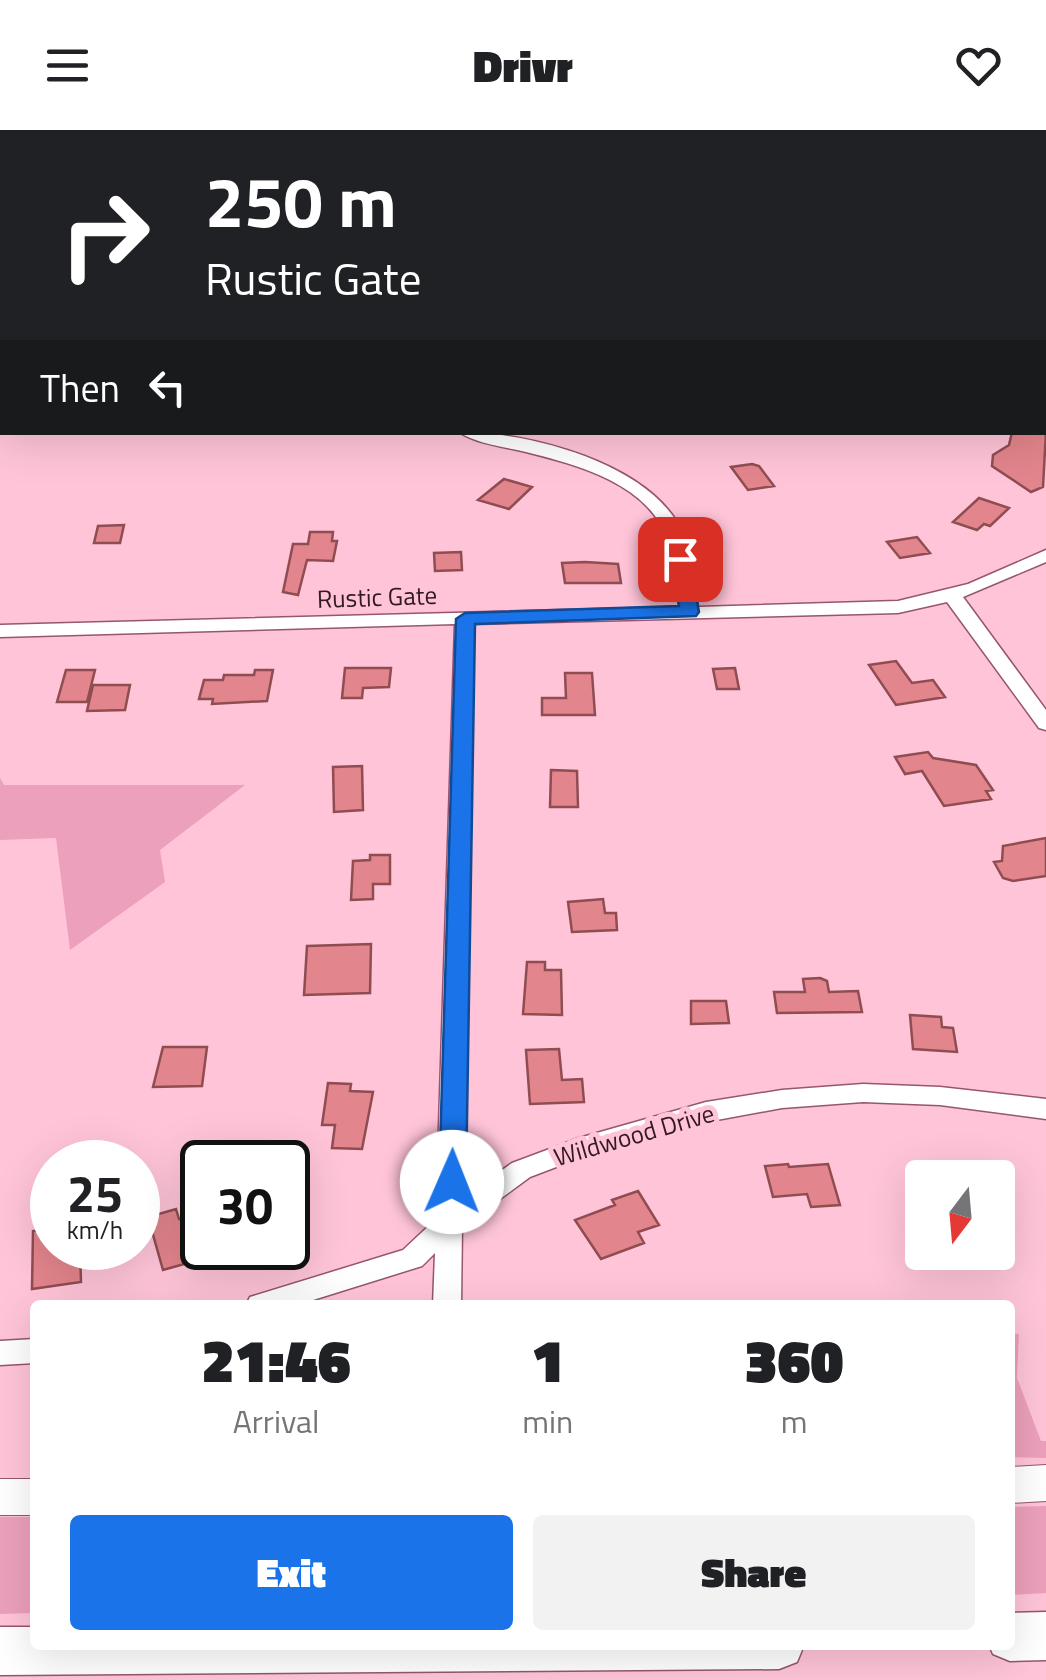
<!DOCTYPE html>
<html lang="en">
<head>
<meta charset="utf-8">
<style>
	body { margin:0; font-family:"Titillium Web",sans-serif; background:#f2f2f2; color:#202124; height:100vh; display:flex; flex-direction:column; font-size:38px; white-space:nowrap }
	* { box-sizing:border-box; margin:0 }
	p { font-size:32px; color:#757577 }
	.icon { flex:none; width:55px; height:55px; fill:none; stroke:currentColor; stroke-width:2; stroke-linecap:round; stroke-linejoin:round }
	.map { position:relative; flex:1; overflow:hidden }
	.panel { position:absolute; left:30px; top:1170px; width:985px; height:350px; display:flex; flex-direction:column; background:#fff; border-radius:10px; box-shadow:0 10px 40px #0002 }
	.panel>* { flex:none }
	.banner { position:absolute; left:0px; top:0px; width:1048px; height:305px; box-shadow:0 10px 40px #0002; background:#202124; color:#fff; overflow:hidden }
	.needle { width:65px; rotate:196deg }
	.fabs { position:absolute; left:905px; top:1030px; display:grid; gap:20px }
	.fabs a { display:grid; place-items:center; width:110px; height:110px; border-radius:10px; background:#fff; box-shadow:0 10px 40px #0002; font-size:50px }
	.speed { position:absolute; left:30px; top:1010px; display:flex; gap:20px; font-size:50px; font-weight:700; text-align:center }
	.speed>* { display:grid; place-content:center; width:130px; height:130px; border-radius:50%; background:#fff; box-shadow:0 10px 40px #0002; line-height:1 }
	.speed small { font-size:25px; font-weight:400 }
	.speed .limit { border:5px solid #111; border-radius:15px; background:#fff; color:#111 }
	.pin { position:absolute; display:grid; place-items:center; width:85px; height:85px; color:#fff; margin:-42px; border-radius:20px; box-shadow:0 5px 15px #0006 }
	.me { position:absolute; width:110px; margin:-55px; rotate:1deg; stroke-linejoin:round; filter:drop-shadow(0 0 8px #0008) }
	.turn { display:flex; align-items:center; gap:35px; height:210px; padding:0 40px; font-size:45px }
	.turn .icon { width:130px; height:130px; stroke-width:2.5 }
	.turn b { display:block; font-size:70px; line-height:85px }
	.then { display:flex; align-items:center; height:95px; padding:0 40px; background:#0003; gap:20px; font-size:38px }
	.eta { display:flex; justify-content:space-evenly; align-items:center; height:170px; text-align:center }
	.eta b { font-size:60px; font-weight:800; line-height:70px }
	.primary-button { display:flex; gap:20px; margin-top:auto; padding:20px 40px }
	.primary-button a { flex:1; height:115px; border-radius:10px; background:#1a73e8; color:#fff; font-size:40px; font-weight:800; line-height:115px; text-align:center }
	.primary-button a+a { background:#f2f2f2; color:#202124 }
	header { display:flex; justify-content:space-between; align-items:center; height:130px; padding:0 40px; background:#fff; font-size:45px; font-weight:800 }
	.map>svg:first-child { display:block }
</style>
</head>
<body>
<header><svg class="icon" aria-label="menu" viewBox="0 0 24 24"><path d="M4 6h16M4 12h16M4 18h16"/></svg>Drivr<svg class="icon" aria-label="heart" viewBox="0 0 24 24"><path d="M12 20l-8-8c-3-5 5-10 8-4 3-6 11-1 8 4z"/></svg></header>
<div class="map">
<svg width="1046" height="1550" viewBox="0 0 1046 1550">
	<rect width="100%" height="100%" fill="#ffc4d8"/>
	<path fill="#eca0bb" d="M0,648l4,7h241l-85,65 5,32 -95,68 -14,-112 -56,2z
		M1010,1203l9,1 -2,44 24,63h5v17l-36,-1z
		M1046,1376v87l-36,2v-88z
		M0,1387h35v96l-35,1z"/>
	<path fill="#e3858c" stroke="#8f4d52" stroke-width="2.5" d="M1012,302h34l-3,55 -12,5 -39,-26 1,-11 16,-10z
		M752,334l7,2 15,20 -26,4 -17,-23z
		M504,349l28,8 -23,22 -31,-9z
		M979,368l30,10 -19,18 -6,-2 -7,6 -24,-8z
		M124,395l-4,18h-26l4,-17z
		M310,402h23l-1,9h5l-4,20 -26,-1 -9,35 -15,-3 10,-48h15z
		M917,407l13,16 -30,5 -13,-16z
		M461,422l1,18 -27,1 -1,-18z
		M585,432l33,2 3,19h-56l-3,-20z
		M896,531l16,22 21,-3 12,17 -49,8 -27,-40z
		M345,538h46l-2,19 -26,1 -1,10h-20z
		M735,538l4,21h-22l-4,-20z
		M66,540h29l-8,32h-30z
		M255,540h18l-6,31 -55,3 1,-5h-14l5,-19h19l1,-5h30z
		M565,543h27l3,42h-53v-17h24z
		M93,555h37l-5,25 -38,1z
		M928,622l5,6 43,7 17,25 -7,1 5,8 -47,7 -22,-35 -17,3 -10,-17z
		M362,636l1,44 -29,2 -1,-45z
		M551,640l26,1 1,36h-28z
		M1046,708v38l-33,5 -10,-3 -9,-16 8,-1 1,-15z
		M370,725h20v29h-17v15l-22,1 2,-39 17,-1z
		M603,769l2,14h11l1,17 -45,2 -4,-30z
		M371,814l-1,49 -66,2 3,-49z
		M527,832h18v8h16l1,45 -39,-1z
		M820,848l7,3 2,11 29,-1 4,21 -85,1 -3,-21h31l-2,-13z
		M691,871h35l3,22 -38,1z
		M910,885l31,2 1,10 11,1 4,24 -44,-3z
		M163,917h44l-5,39 -49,1z
		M559,919l3,31 20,-1 2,23 -54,2 -4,-54z
		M328,953l23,1 -1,7 23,1 -11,57 -30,-1 3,-23h-13z
		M788,1034l1,3 39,-3 12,41 -29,2 -4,-13 -34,3 -8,-31z
		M638,1061l21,34 -21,7 6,11 -43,16 -26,-39 40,-15 -3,-5z
		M176,1079l3,10 11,-3 2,6 10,-3v40l-39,11 -15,-53z
		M52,1098v20h28l1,34 -49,7 1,-58z"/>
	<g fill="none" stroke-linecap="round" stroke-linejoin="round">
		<defs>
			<path id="minor" d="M533,0h59l1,2h-59z
				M852,0h12l1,2h-12z
				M1040,0h6v7l-1,-5h-6z
				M0,89h2v8h-2z
				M1045,161h1v8h-1z
				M0,255h2v10h-2z
				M459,302c70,0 190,31 223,99 11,23 12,51 16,76l200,-6 70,-17 78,-34v12l-83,35 83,113v20l-7,-2 -92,-126 -49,11 -424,11 -11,574 49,-35 67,-25 127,-36 76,-12 81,-6 77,3 106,12v20l-106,-14 -77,-3 -81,6 -76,14 -113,31 -63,24 -68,50 -1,78h-28l2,-52 -13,13 -125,39h-51l4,-8 153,-47 33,-31 19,-595 -455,13v-12l680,-18c-4,-23 -5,-47 -13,-69 -20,-55 -90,-73 -141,-86 -21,-5 -49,-8 -67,-20z
				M35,1209v24l-35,2v-24z"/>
			<path id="major" d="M1046,1335v36l-36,2v-36z
				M0,1349h35v36h-35z"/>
			<path id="highway" d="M1046,1482v48l-36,1 -17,-7 -4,-9h21v-32z
				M0,1497h35v18h769l-7,17 -18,7 -779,6z"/>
		</defs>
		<use href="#minor" stroke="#96566f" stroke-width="3"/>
		<use href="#major" stroke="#96566f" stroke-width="2"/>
		<use href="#highway" stroke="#96566f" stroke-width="3"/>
		<use href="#minor" fill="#fff" fill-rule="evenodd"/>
		<use href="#major" fill="#fff" fill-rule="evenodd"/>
		<use href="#highway" fill="#fff" fill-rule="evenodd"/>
	</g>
	<path fill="#1a73e8" stroke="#114b97" stroke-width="2.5" d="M680,424l9,5 10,53 -3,4 -221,8 -9,558 -4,8 -10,3 -9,-3 -4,-8 17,-563 9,-6 214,-7 -9,-47z"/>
	<g text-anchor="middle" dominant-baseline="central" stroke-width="10" stroke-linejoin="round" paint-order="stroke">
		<g font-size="25" fill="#331923" stroke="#ffc4d8">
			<text transform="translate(377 467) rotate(-2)">Rustic Gate</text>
			<text transform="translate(634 1005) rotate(-16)">Wildwood Drive</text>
		</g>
	</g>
</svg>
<div class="fabs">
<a><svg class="needle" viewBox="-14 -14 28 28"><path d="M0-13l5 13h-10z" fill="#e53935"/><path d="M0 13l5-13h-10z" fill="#757577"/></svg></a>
</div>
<div class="speed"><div>25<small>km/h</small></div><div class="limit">30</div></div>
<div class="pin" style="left:680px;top:429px;background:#d93025"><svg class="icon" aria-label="arrive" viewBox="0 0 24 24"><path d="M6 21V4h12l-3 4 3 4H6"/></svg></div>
<svg class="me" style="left:452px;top:1052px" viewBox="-20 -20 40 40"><circle r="19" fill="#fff"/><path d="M0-13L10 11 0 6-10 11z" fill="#1a73e8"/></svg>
<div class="banner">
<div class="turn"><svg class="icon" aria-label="right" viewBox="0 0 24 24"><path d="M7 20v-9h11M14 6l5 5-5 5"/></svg><div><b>250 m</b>Rustic Gate</div></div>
<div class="then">Then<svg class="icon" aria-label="left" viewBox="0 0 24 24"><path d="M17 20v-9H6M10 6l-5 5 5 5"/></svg></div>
</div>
<section class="panel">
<div class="eta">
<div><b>21:46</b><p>Arrival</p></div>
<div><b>1</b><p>min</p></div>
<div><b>360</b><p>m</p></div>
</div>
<div class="primary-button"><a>Exit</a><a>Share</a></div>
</section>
</div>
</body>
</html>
